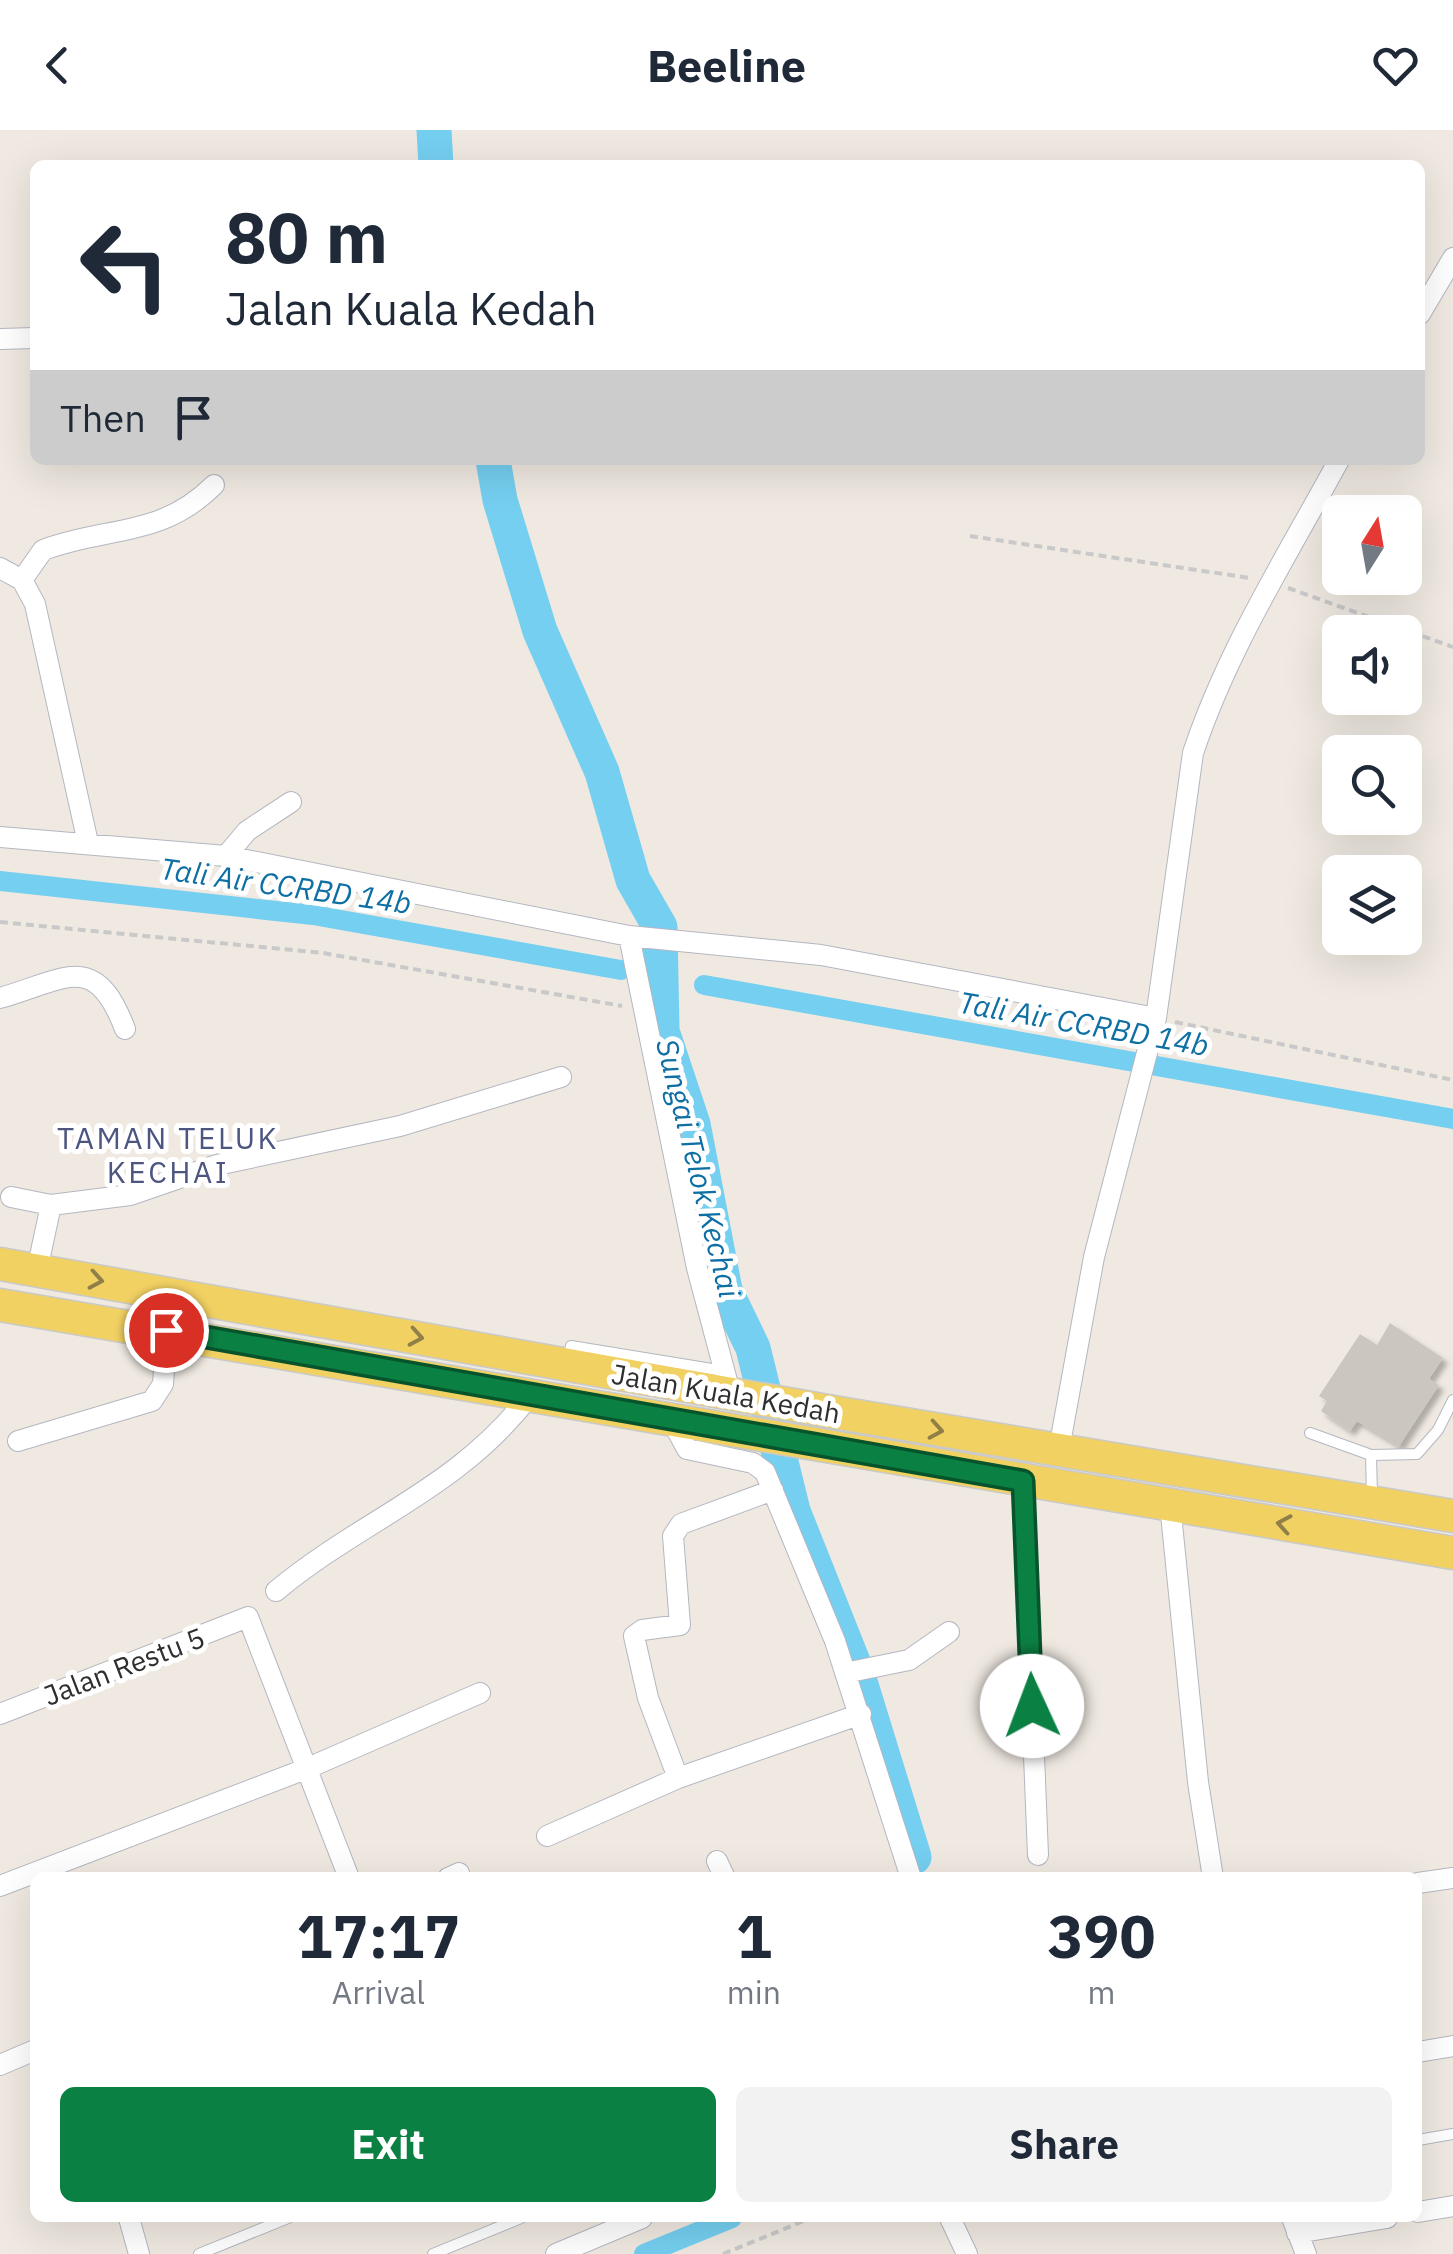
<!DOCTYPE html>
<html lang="en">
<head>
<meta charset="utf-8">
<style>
	body { margin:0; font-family:"IBM Plex Sans",sans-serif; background:#f2f2f3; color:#1f2937; height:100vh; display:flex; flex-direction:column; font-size:38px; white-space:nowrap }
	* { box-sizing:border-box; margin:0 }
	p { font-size:32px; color:#747a83 }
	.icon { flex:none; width:55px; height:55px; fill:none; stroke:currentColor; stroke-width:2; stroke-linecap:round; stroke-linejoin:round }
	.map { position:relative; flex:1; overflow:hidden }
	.side { position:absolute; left:30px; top:1742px; width:1392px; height:350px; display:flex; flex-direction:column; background:#fff; border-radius:15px; box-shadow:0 10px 40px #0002 }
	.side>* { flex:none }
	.banner { position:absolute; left:30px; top:30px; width:1395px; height:305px; border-radius:15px; box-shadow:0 10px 40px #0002; background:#fff; color:#1f2937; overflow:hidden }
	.needle { width:65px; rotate:11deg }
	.fabs { position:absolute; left:1322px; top:365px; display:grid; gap:20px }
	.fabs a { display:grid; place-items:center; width:100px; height:100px; border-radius:15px; background:#fff; box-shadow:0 10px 40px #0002; font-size:50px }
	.pin { position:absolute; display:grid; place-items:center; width:85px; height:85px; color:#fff; margin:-42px; border:5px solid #fff; border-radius:50%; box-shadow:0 2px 10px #0007 }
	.me { position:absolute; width:110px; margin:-55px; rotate:358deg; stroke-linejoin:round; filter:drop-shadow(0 0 8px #0008) }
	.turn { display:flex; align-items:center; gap:35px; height:210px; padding:0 30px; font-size:45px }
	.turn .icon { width:130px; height:130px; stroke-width:2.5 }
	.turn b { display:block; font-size:70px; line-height:85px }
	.then { display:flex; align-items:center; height:95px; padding:0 30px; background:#0003; gap:20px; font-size:38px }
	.eta { display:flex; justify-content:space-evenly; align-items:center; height:170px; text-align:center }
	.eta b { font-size:60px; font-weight:700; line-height:70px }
	.cta { display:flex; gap:20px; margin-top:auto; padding:20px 30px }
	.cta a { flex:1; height:115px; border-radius:15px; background:#0b8043; color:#fff; font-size:40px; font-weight:700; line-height:115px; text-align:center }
	.cta a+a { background:#f2f2f3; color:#1f2937 }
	header { display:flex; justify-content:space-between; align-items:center; height:130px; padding:0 30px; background:#fff; font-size:45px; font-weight:700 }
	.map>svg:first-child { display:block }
</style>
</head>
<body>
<header><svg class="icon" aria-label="back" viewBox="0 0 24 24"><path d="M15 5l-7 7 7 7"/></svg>Beeline<svg class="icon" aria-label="heart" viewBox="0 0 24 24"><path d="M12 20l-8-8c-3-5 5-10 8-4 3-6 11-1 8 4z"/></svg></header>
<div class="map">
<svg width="1453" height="2124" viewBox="0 0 1453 2124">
	<defs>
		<filter id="shadow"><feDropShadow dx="5" dy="5" stdDeviation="2.5" flood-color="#0004"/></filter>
	</defs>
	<rect width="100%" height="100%" fill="#efe9e1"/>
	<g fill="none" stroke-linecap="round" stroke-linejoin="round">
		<path stroke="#75cff0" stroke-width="20" d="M0,751l313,34 308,55
			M704,855l749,134
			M644,2124l88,-36"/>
		<path stroke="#75cff0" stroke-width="35" d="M434,0l2,35
			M493,330l7,40 40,131 62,141 31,108 27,47 2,104 31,93 32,166 28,58 40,163 64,161 57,185"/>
	</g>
	<path fill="#cbc7bf" filter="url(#shadow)" d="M1390,1193l53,35 -14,21 10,6 -40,61 -42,-25 -7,10 -29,-20 6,-10 -8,-5 41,-62 17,11z"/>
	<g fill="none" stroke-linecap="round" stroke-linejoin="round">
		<defs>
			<path id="lane" d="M568,1229l3,-13 153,25
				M1310,1303l61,22 46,-1 21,-24 15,-30
				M1371,1325l1,41
				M1418,2010l35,-6
				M199,2124l89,-36
				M433,2124l88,-36"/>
			<path id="street" d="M1420,184l33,-56
				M0,209l35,-1
				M0,438l22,12 13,24 53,239
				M22,450l21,-30c64,-24 118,-12 171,-65
				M0,707l226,19 403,80 192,19 335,63
				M226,726l21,-25 44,-29
				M629,806l68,332 33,124
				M0,868c66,-19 95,-48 125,31
				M11,1067l40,8 79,-10 87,-30 183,-39 161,-49
				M37,1140l14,-65
				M671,1289l16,30 66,14 12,9 70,169 76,237
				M18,1311l134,-40 11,-17 4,-54
				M1059,1319l35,-192 62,-239 37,-265c35,-105 94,-197 146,-293
				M1023,1351l15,374
				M1170,1374l28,278 15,96
				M276,1461c86,-72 183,-102 255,-197
				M845,1543l64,-13 40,-28
				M0,1584l248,-97 101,261
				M678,1648l-30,-80 -14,-62 8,-6 38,-5 -7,-89 8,-12 92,-34
				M547,1706l131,-58 183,-64
				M717,1731l8,17
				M448,1748l11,-5
				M1418,1753l35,-5
				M0,1756l308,-118 172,-75
				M1418,1922l35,-6
				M0,1935l35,-15
				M1418,2082l35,-6
				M129,2088l10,36
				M950,2088l17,36
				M1292,2088l14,36
				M1297,2103l90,-15
				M556,2124l86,-36"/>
			<path id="primary" d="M0,1134l839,149 614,103
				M0,1175l1453,248"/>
		</defs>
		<use href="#lane" stroke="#b4b7c1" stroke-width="12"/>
		<use href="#street" stroke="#b4b7c1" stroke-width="22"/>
		<use href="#primary" stroke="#c9c9c9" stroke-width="35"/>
		<path stroke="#c9c9c9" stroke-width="4" stroke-dasharray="8 5" stroke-linecap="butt" d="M970,406l280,42
			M1288,458l165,59
			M0,792l323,31 299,53
			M1175,892l278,58
			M723,2124l88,-36"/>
		<use href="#lane" stroke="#fff" stroke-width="10"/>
		<use href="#street" stroke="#fff" stroke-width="20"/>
		<use href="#primary" stroke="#f2d163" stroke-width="32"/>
	</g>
	<defs><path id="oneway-chevron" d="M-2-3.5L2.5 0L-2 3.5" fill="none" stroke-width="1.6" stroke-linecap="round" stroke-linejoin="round" transform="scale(2.5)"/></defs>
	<g stroke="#908048">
		<use href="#oneway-chevron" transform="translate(96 1150) rotate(10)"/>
		<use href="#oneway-chevron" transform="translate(416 1207) rotate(10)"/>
		<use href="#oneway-chevron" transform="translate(936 1300) rotate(10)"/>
		<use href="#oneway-chevron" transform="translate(1284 1394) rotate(-170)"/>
	</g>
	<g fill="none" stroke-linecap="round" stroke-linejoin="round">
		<defs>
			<path id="route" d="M166,1200l857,151 9,225"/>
		</defs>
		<use href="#route" stroke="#07532c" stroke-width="25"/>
		<use href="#route" stroke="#0b8043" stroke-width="18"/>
	</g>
	<g text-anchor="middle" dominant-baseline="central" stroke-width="10" stroke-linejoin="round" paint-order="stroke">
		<g font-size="28" fill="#2e2e2e" stroke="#fff">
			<text transform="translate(726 1263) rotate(10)">Jalan Kuala Kedah</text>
			<text transform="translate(124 1536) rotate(-21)">Jalan Restu 5</text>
		</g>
		<g font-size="30" font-style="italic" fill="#0d6fa3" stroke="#fff">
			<text transform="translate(286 755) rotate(8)">Tali Air CCRBD 14b</text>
			<text transform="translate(1084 893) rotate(10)">Tali Air CCRBD 14b</text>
			<text transform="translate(699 1038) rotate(76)">Sungai Telok Kechai</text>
		</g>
		<g font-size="30" letter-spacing="2.5" fill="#4d5680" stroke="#fff">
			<text x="168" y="1007">TAMAN TELUK<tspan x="168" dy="34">KECHAI</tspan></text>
		</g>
	</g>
</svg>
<div class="fabs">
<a><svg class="needle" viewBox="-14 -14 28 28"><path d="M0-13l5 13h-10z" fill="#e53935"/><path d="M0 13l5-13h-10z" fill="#747a83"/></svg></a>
<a><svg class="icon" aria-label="sound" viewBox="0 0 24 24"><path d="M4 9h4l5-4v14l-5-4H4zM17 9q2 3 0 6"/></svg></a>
<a><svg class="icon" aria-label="search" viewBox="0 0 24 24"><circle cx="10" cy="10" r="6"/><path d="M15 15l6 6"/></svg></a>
<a><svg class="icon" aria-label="layers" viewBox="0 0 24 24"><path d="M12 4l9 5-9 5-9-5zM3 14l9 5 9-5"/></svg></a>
</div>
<div class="pin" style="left:166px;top:1200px;background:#d93025"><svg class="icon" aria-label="arrive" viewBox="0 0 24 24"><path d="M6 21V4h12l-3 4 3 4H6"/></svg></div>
<svg class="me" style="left:1032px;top:1576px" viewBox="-20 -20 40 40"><circle r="19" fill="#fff"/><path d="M0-13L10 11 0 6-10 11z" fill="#0b8043"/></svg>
<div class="banner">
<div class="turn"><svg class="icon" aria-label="left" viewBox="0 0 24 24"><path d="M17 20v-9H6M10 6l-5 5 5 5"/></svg><div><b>80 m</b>Jalan Kuala Kedah</div></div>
<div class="then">Then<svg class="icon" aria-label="arrive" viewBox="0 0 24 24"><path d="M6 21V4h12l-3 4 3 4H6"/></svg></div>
</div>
<section class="side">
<div class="eta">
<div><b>17:17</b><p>Arrival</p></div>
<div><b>1</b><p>min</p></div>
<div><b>390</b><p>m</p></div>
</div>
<div class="cta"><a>Exit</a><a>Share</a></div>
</section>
</div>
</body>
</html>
